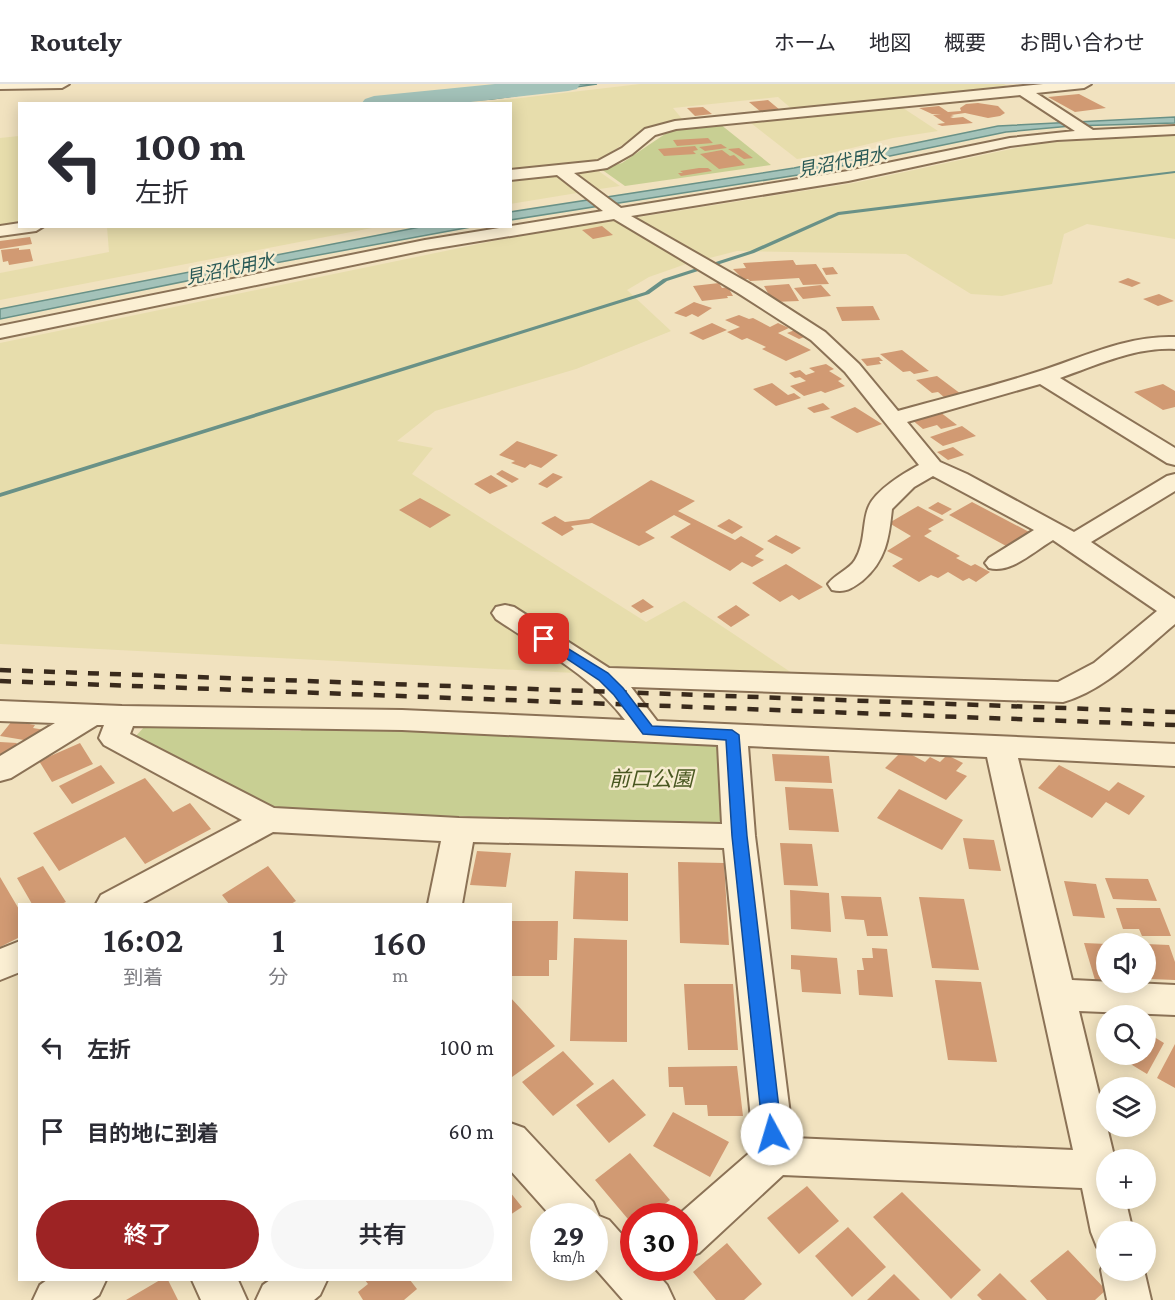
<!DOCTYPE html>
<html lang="ja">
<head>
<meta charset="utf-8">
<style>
	body { margin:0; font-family:"Crimson Pro","Noto Sans JP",serif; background:#f7f7f7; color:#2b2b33; height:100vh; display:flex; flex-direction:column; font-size:22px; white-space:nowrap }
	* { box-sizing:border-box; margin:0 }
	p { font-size:20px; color:#7c7c81 }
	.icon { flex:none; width:33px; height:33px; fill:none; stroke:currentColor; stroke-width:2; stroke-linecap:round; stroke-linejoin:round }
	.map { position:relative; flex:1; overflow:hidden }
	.side { position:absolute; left:18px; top:819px; width:494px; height:378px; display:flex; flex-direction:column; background:#fff; border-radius:0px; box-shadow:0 3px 15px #0003 }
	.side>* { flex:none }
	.guide { position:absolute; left:18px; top:18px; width:494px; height:126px; border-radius:0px; box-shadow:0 3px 15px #0003; background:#fff; color:#2b2b33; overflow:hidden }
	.buttons { position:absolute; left:1096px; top:849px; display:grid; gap:12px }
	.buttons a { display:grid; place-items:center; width:60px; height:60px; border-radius:50%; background:#fff; box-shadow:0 3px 15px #0003; font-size:30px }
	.speed { position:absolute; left:530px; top:1119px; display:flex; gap:12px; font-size:30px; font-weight:700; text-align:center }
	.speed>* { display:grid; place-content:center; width:78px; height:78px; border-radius:50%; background:#fff; box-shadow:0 3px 15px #0003; line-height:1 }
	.speed small { font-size:15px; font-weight:400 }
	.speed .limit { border:9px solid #d22; background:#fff; color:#111 }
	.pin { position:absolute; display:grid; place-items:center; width:51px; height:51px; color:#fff; margin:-26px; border-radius:12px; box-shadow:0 3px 9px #0006 }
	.me { position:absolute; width:66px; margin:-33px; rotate:354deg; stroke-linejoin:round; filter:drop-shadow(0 0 4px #0008) }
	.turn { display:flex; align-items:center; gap:21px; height:126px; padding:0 18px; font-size:27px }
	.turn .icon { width:78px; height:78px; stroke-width:2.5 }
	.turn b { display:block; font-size:42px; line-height:51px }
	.eta { display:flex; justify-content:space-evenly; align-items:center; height:102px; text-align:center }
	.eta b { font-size:36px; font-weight:600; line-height:42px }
	.cta { display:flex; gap:12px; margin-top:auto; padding:12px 18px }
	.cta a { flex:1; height:69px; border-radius:36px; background:#9d2324; color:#fff; font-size:24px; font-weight:600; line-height:69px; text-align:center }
	.cta a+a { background:#f7f7f7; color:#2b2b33 }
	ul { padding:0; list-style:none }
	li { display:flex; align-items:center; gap:18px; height:84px; padding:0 18px }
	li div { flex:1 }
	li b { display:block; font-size:22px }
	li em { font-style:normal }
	header { display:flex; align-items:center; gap:36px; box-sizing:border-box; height:84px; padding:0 30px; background:#fff; border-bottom:2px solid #e1e1e2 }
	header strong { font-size:28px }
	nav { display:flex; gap:33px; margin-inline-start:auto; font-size:21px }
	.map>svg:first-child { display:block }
</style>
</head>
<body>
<header>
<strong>Routely</strong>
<nav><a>ホーム</a><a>地図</a><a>概要</a><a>お問い合わせ</a></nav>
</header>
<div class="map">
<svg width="1175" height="1216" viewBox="0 0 1175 1216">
	<rect width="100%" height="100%" fill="#f1e2bf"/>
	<path fill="#e7ddac" d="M640,0h364l6,4 -217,22 -15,-13 -105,11 10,12 -30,5 -56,36 -87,10v-67h-41z
		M900,22l38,25 -45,7 -66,16 -30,5 -50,-39z
		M1175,51v104l-88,-15 -23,10 -12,50 -50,12 -31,-2 -65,-40 -169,-3 -51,13 -37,13 -22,13 44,41 -95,38 -141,42 -38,30 36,7 -21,26 234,148 38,-21 111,74 -220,-2 -575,-29v-301l513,-106 341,-54 185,-40z
		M19,52v88l-19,2v-88z
		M597,86l23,16 -27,4 -19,-17z
		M554,89l23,20 -67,11v-26z
		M107,143v-1l270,1 -377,73v-27l109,-21z"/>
	<path fill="#c8cf93" d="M720,40l51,41 -146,21 -24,-17 21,-6 49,-33z
		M313,640l394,13 16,15 7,62 -15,11 -441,-15 -139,-73 10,-11 155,5z"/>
	<path fill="#a3c2b9" stroke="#699187" stroke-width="1.5" d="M553,0h44l-105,15 -64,4h-65l96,-7z
		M1175,33v6l-104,3 -65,6 -208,43 -288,45v-8l284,-44 204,-42z
		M420,143h51l-196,36 -275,56v-10z"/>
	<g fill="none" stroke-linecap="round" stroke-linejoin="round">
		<path fill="#699187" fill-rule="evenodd" d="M1175,87v2l-336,42 -85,38 -87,28 -18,13 -649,203v-4l645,-201 18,-13 87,-28 88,-39z"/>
		<path fill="#a3c2b9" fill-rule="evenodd" d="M495,0h85l-3,5 -9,2 -115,13h-92l4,-5 9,-3z"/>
	</g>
	<path fill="#d19a73" d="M1079,10l27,14 -31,4 -27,-15z
		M768,16l12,10 -19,2 -12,-10z
		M978,19l20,3 7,7 -5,3 -12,2 -23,-5 -14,2 3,1 -4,1 3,1 10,-1 10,6 -31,3 -5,-2 8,-1 -12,-8h8l-9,-1 -13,-6 20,-2 9,6 13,-1 -1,-3 6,-4z
		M703,23l9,7 -17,2 -8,-8z
		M708,54l5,5 -36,3 -4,-6z
		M721,60l6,4 -22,3 -6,-4z
		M695,62l3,4 -5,1 3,3 -32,2 -6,-7z
		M739,64l14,10 -9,1 -16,-10z
		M722,66l8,6 4,-1 11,10 -26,4 -19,-15z
		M699,84h9l4,3 -31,5 -3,-3h5l-3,-2z
		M602,142l11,9 -20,4 -11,-9z
		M30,153l2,7 -32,5v-8z
		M19,164v2l11,-1 3,12 -24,4 -1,-4 -5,1 -2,-12z
		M793,176l3,5 20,-1 13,20 -26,1 -4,-7 -49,3 -2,-2h-5l-10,-10 13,-1 -3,-5z
		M833,183l5,7 -12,1 -4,-7z
		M1128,194l13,5 -9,4 -14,-5z
		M719,199l3,5 6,-1 5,9h-6l1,2 -26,3 -9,-15z
		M789,200l10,17 -26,1 -9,-16z
		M821,201l10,11 -28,3 -9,-11z
		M1159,210l15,7 -16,5 -15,-7z
		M694,218l18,6 -14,9 -6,-3 -6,3 -12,-4z
		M873,222l7,14 -38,1 -6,-14z
		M739,231l10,4 4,-1 17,9 8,-4 11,5 -11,5 33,17 -25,11 -24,-12 4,-2 -19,-9 -5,2 -15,-8 13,-5 -15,-7z
		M712,239l15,7 -24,10 -14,-7z
		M795,246l12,6 -8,3 -12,-6z
		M902,266l27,21 -15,3 -4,-3 -7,1 -23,-18z
		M879,273l4,4h-4l2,3 -14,2 -6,-7z
		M826,280l8,5 -5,2 13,8 -4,2 7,5 -20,7 -4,-2 -17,5 -14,-10 16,-5 -6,-4 -5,1 -6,-5 11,-3 6,5 9,-3 -6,-4z
		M937,292l24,18 -16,4 -7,-6 -6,1 -16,-13z
		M772,299l16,12 6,-2 7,5 -25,8 -23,-17z
		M1163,300l12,7v16l-12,3 -29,-18z
		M823,319l7,6 -16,4 -7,-5z
		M855,323l27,17 -25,9 -27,-16z
		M940,328l17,13 -16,4 -4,-4 -14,4 -12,-10z
		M962,342l14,10 -33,10 -13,-9z
		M517,357l41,14 -17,13 -11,-4 -5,4 -14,-5 4,-2 -16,-6z
		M953,363l11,8 -16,5 -11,-8z
		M502,386l17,9 -7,4 -16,-9z
		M553,389l10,4 -16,11 -9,-4z
		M491,391l17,11 -18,8 -16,-10z
		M651,396l44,21 -17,10 57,29 6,-4 23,13 -9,7 9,4 -12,7 -10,-5 -12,9 -60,-34 21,-13 -17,-9 -29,17 10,6 -16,8 -47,-23 -21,3 3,3 -12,7 -21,-13 14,-7 10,6 24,-3z
		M420,414l31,17 -21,13 -31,-18z
		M938,418l14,7 -10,6 -14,-7z
		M972,418l59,31 -23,14 -59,-32z
		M918,422l26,14 -16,9 4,2 -8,5 36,20 -4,2 15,8 4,-2 15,8 -14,10 -7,-4 -6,3 -15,-9 -10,6 -7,-3 -12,7 -27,-16 11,-7 -16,-8 24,-15 -22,-13z
		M729,435l14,8 -11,7 -15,-8z
		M776,451l25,13 -9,6 -25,-13z
		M786,480l37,23 -24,13 -7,-5 -12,7 -28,-19z
		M643,515l11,8 -13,6 -10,-7z
		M736,521l14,10 -19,12 -14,-10z
		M12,637l23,4 -2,3 12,2 -9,12 -36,-6z
		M0,658l17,1 -6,11 -11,9z
		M80,659l13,21 -41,18 -13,-21z
		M903,666l22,12 5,-5 10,5 7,-7 16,8 -7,8 11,5 -21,24 -61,-32z
		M772,670l57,2 3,27 -57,-2z
		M101,681l14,18 -43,21 -13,-18z
		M1059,681l50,26 9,-9 27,14 -16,19 -23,-13 -14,16 -54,-30z
		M145,694l28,34 17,-9 21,26 -66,35 -20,-27 -66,34 -26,-38z
		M785,703l48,2 6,43 -50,-2z
		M899,705l64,31 -21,30 -65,-32z
		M963,754l31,2 7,31 -32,-2z
		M780,759l32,1 6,42 -34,-1z
		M477,767l34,2 -5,34 -36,-2z
		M678,778l46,1 5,82 -49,-2z
		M43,782l23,36 -5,2h-29l-15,-26z
		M268,782l28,35 -5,3h-62l-7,-9z
		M575,787l53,2v48l-55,-2z
		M0,793l20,34v26l-20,10z
		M1105,794l43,1 9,22 -44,-2z
		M1064,797l32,3 9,34 -32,-2z
		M790,806l39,3 2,39 -40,-3z
		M841,812l40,1 7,39h-21l-3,-16 -19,-1z
		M919,813l45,2 15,71 -47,-2z
		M1116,824h44l11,28h-29l-3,-7h-16z
		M511,837h47l-1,39h-8v16h-39z
		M574,854l53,2v102l-57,-1z
		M1084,859l23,1v36h-12z
		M1146,860l23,1 6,17v18l-25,-1 -4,-13z
		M872,864l15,1 6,48 -34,-2 -2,-25h7l-2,-12h11z
		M791,871l46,3 4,36 -39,-2 -2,-22 -9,-1z
		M935,896l46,2 16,80 -49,-2z
		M684,900h49l5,66h-50z
		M510,913l45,49 -43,31 -2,-1z
		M1146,948l18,11 -17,31 -33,-20h32z
		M1175,960v44l-18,-10z
		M563,967l31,33 -41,32 -31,-34z
		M737,982l6,50h-35l-1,-11h-22l-2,-18h-14l-1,-20z
		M613,995l33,36 -37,28 -33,-38z
		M673,1028l56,30 -19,35 -57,-31z
		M630,1069l40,47 -21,16h-16v9l-38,-45z
		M807,1102l32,35 -40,33 -32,-36z
		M510,1108l12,15 -12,8z
		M902,1108l79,78 -30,29 -78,-82z
		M848,1143l38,40 -34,30 -37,-41z
		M727,1159l35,41 -18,16h-28l-23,-28z
		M1068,1166l38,40 -11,10h-48l-17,-19z
		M1000,1189l27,27h-45l-5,-5z
		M894,1190l26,26h-53z
		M160,1196h8l10,20h-52z
		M365,1196h45l7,9 -13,11h-41l-5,-8 10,-8z"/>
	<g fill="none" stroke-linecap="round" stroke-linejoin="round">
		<defs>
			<path id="minor" d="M0,0h69l-7,4 -62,1z
				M1043,0h48l-7,4 -48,5 57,37 82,-4v8l-118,6 -47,6 -162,35 -217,35 121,69 73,47 34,32 39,47c46,-13 93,-24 139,-39 44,-14 90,-37 138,-35v12c-40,-2 -78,16 -115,29l115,70v17l-8,-2 -127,-79 -133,38 33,40 27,12 107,58 93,-56 8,-2v17l-84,51 84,57v25c-34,28 -69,66 -112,78l-432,-15 26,34 518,23v22l-157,-8 54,222 103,5v30l-96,-4 36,149h-8v38h18l8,34h-26v19l-10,-4 -6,-15 -9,-44 -299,-13 -84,78 -15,6v-43h-7l77,-67 -30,-301 -251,-6 -11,62h-34l13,-63 -168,-9 -132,72h-45l5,-9 141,-75 -138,-75 -5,-7 5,-13h-7l-86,53 -11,3v-25l55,-33 -55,-2v-20l122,5 280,4 223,10c-34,-45 -83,-70 -129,-101l-4,-6 4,-6 9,-2 9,2 95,61 449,14 36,-19 63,-52 -104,-71c-19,11 -42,34 -64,28l-4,-5 4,-5 45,-28 -101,-54 -19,11 -22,22c-3,29 -6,52 -30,72 -11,8 -17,12 -30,9l-4,-6c7,-10 21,-14 27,-24 11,-18 7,-39 14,-54 7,-16 35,-33 50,-41l-74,-93 -34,-32 -73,-47 -124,-74 -189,31 -425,88v-12l425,-86 178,-29 -46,-36 -47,5v-10l88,-9 24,-13 23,-19 30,-8zM1020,11l55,36 -65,7 -162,33 -227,37 -47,-35 33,-5 25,-14 23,-19 21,-6zM133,642l269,4 316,15 4,79 -263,-6 -185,-10 -144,-74zM748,662l239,11 86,393 -280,-12 -38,-302z
				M20,139v3h24l-8,5 -36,5v-10z
				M20,857v31l-20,8v-31z
				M510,1039l14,5 69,74 6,14 10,4 24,27v21h19l15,17 7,15h-51l-29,-33v-51h-43l-41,-46z
				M1107,1171v15h37l7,30h-44l-6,-30z
				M47,1196h59l-7,15 -7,5h-59l7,-15z
				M192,1196h46l9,20h-46z
				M270,1196h57l-7,15 -6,5h-58l7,-15z"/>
		</defs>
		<use href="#minor" stroke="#8b7256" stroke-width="4"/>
		<use href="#minor" fill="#fbefd3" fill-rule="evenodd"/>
		<path stroke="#392a1c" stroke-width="4.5" stroke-dasharray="11 11" stroke-linecap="butt" d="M0,586l1175,42
			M0,597l1175,44"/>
	</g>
	<path fill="#1a73e8" stroke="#114b97" stroke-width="1.5" d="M544,550l64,39 15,15 29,38 80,4 7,5 8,101 35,298 -3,6 -7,2 -6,-2 -3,-6 -31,-298 -6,-96 -83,-6 -29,-39 -15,-15 -59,-39 -2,-2z"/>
	<g text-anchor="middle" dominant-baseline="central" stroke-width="5" stroke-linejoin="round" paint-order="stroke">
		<g font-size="18" font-style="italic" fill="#2a5a57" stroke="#f7ecd0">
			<text transform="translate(842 78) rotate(-11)">見沼代用水</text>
			<text transform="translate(230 185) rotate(-12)">見沼代用水</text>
		</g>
		<g font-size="21" font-style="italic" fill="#495721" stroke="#f7ecd0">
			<text x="651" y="695">前口公園</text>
		</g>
	</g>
</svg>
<div class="buttons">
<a><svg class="icon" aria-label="sound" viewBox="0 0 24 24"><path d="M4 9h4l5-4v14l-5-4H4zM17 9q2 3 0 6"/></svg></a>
<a><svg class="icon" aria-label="search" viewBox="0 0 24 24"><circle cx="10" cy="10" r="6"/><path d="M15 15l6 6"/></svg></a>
<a><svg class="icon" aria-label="layers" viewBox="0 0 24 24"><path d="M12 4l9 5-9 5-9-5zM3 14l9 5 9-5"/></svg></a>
<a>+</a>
<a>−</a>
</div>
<div class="speed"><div>29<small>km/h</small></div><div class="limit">30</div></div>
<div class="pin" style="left:544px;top:555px;background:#d93025"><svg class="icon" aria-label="arrive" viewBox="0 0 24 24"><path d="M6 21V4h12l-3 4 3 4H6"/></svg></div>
<svg class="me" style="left:772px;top:1050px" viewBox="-20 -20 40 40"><circle r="19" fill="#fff"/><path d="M0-13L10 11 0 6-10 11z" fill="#1a73e8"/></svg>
<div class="guide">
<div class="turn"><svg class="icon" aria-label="left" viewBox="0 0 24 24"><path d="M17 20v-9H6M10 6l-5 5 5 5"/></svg><div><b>100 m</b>左折</div></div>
</div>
<section class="side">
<div class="eta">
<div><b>16:02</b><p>到着</p></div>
<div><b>1</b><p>分</p></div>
<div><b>160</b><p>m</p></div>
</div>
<ul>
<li><svg class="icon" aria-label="left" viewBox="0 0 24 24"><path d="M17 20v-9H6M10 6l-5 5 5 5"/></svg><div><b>左折</b></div><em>100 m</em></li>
<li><svg class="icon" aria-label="arrive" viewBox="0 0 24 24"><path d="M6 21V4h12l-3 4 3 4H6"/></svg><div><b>目的地に到着</b></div><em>60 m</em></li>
</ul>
<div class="cta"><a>終了</a><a>共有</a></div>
</section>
</div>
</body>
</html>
